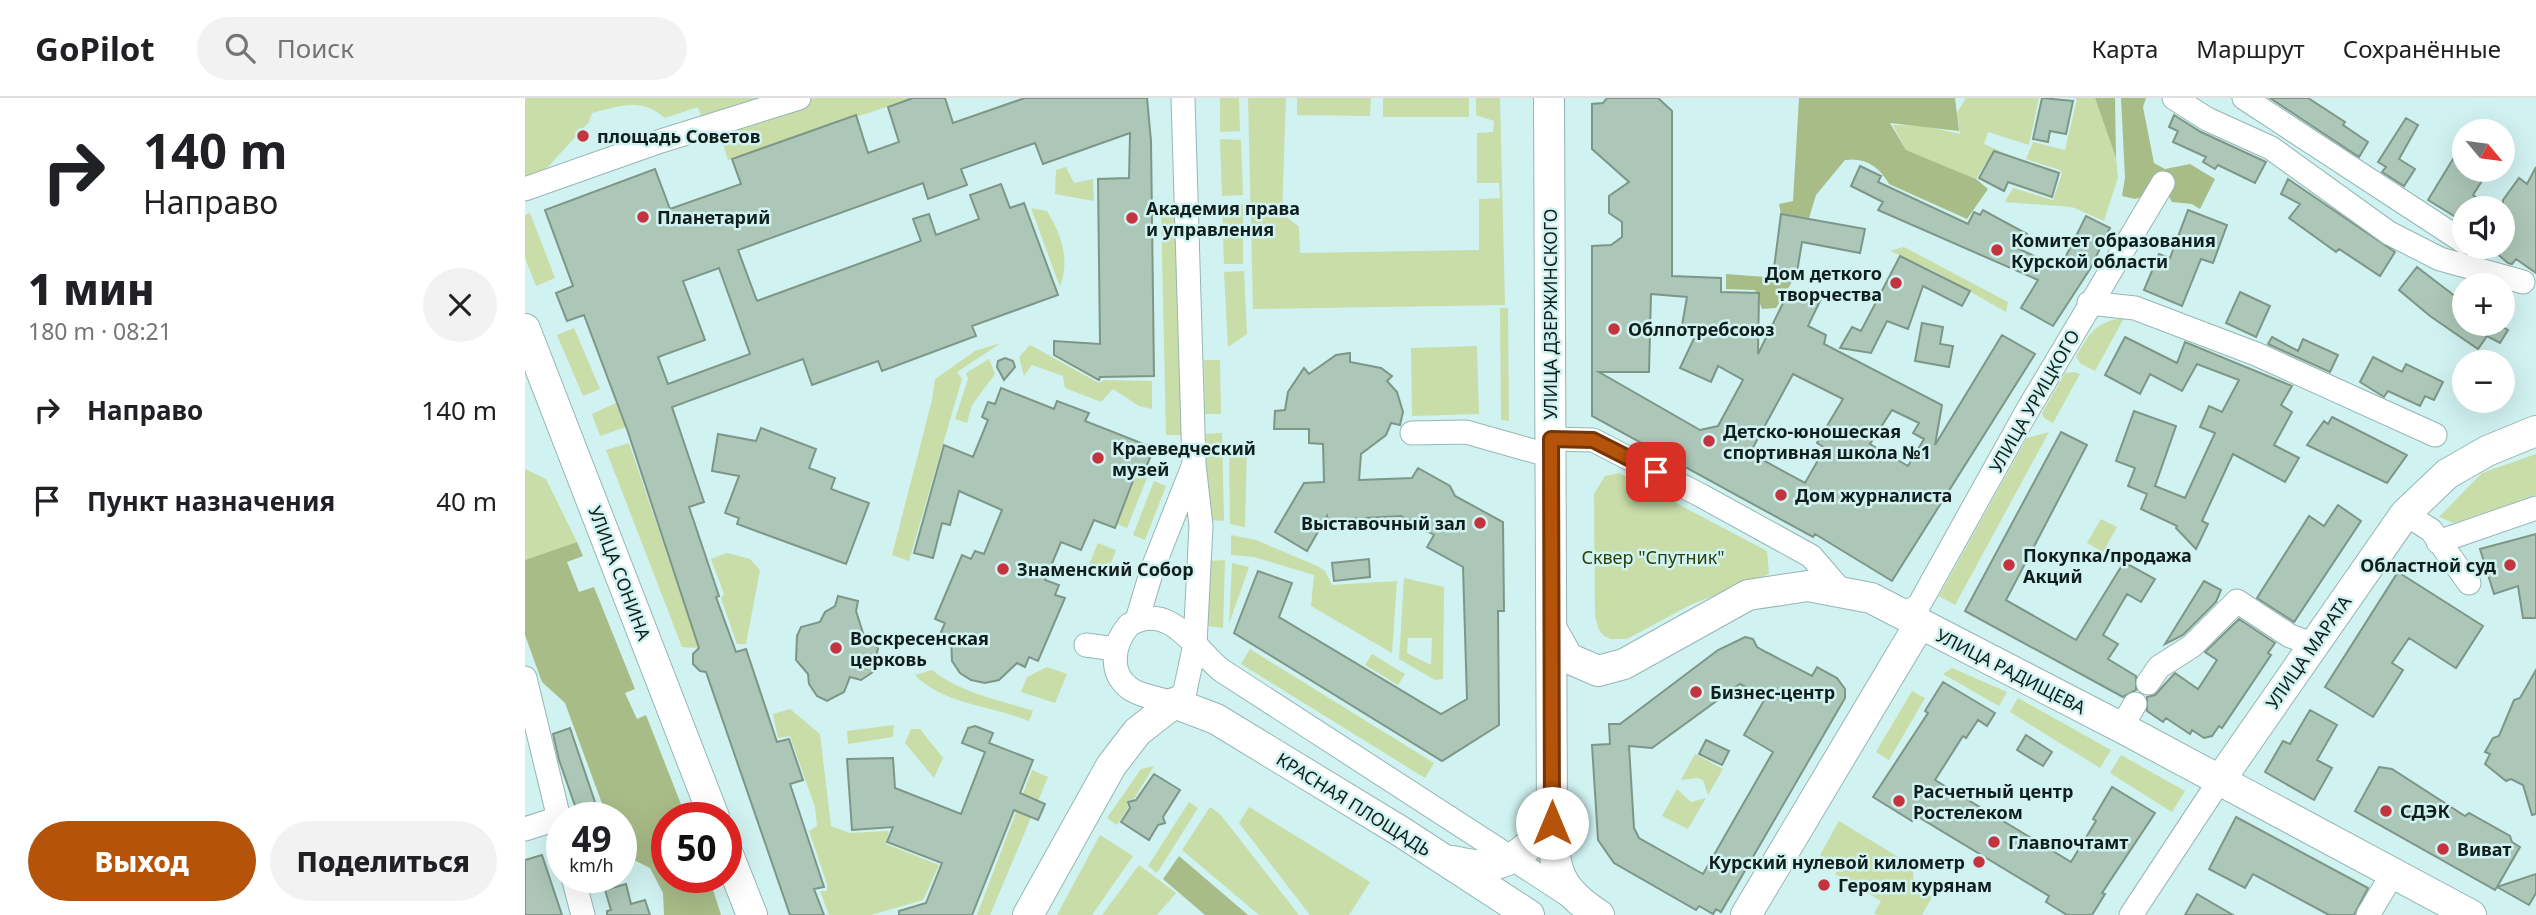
<!DOCTYPE html>
<html lang="ru">
<head>
<meta charset="utf-8">
<style>
	body { margin:0; font-family:"Noto Sans",sans-serif; background:#f2f2f2; color:#202124; height:100vh; display:flex; flex-direction:column; font-size:26px; white-space:nowrap }
	* { box-sizing:border-box; margin:0 }
	p { font-size:23px; color:#757577 }
	.icon { flex:none; width:38px; height:38px; fill:none; stroke:currentColor; stroke-width:2; stroke-linecap:round; stroke-linejoin:round }
	.map { position:relative; flex:1; overflow:hidden }
	.side { display:flex; flex-direction:column; background:#fff; width:525px }
	.side>* { flex:none }
	.hud { background:#fff; color:#202124; overflow:hidden }
	.needle { width:46px; rotate:119deg }
	.buttons { position:absolute; left:1927px; top:21px; display:grid; gap:14px }
	.buttons a { display:grid; place-items:center; width:63px; height:63px; border-radius:50%; background:#fff; box-shadow:0 7px 28px #0002; font-size:35px }
	.speed { position:absolute; left:21px; top:704px; display:flex; gap:14px; font-size:35px; font-weight:700; text-align:center }
	.speed>* { display:grid; place-content:center; width:91px; height:91px; border-radius:50%; background:#fff; box-shadow:0 7px 28px #0002; line-height:1 }
	.speed small { font-size:18px; font-weight:400 }
	.speed .limit { border:10px solid #d22; background:#fff; color:#111 }
	.pin { position:absolute; display:grid; place-items:center; width:60px; height:60px; color:#fff; margin:-30px; border-radius:14px; box-shadow:0 4px 10px #0006 }
	.me { position:absolute; width:77px; margin:-38px; rotate:0deg; stroke-linejoin:round; filter:drop-shadow(0 0 5px #0008) }
	.turn { display:flex; align-items:center; gap:24px; height:147px; padding:0 28px; font-size:32px }
	.turn .icon { width:91px; height:91px; stroke-width:2.5 }
	.turn b { display:block; font-size:49px; line-height:60px }
	.round { display:grid; place-items:center; flex:none; width:74px; height:74px; border-radius:37px; background:#f2f2f2 }
	.overview { display:flex; align-items:center; justify-content:space-between; height:119px; padding:0 28px }
	h1 { font-size:42px; font-weight:800; line-height:52px }
	.primary-button { display:flex; gap:14px; margin-top:auto; padding:14px 28px }
	.primary-button a { flex:1; height:80px; border-radius:42px; background:#b45309; color:#fff; font-size:28px; font-weight:800; line-height:80px; text-align:center }
	.primary-button a+a { background:#f2f2f2; color:#202124 }
	ul { padding:0; list-style:none }
	li { display:flex; align-items:center; gap:21px; height:91px; padding:0 28px }
	li div { flex:1 }
	li b { display:block; font-size:26px }
	li em { font-style:normal }
	header { display:flex; align-items:center; gap:42px; box-sizing:border-box; height:98px; padding:0 35px; background:#fff; border-bottom:2px solid #e0e0e0 }
	header strong { font-size:33px }
	nav { display:flex; gap:38px; margin-inline-start:auto; font-size:24px }
	.search { width:490px; height:63px; background:#f2f2f2; display:flex; align-items:center; gap:18px; box-sizing:border-box; padding:0 24px; border-radius:38px; color:#757577; font-size:26px }
	main { display:flex; flex:1; min-height:0 }
	.map>svg:first-child { display:block }
</style>
</head>
<body>
<header>
<strong>GoPilot</strong>
<div class="search"><svg class="icon" aria-label="search" viewBox="0 0 24 24"><circle cx="10" cy="10" r="6"/><path d="M15 15l6 6"/></svg>Поиск</div>
<nav><a>Карта</a><a>Маршрут</a><a>Сохранённые</a></nav>
</header>
<main>
<section class="side">
<div class="hud">
<div class="turn"><svg class="icon" aria-label="right" viewBox="0 0 24 24"><path d="M7 20v-9h11M14 6l5 5-5 5"/></svg><div><b>140 m</b>Направо</div></div>
</div>
<div class="overview"><div><h1>1 мин</h1><p>180 m · 08:21</p></div><a class="round"><svg class="icon" aria-label="close" viewBox="0 0 24 24"><path d="M6 6l12 12M18 6L6 18"/></svg></a></div>
<ul>
<li><svg class="icon" aria-label="right" viewBox="0 0 24 24"><path d="M7 20v-9h11M14 6l5 5-5 5"/></svg><div><b>Направо</b></div><em>140 m</em></li>
<li><svg class="icon" aria-label="arrive" viewBox="0 0 24 24"><path d="M6 21V4h12l-3 4 3 4H6"/></svg><div><b>Пункт назначения</b></div><em>40 m</em></li>
</ul>
<div class="primary-button"><a>Выход</a><a>Поделиться</a></div>
</section>
<div class="map">
<svg width="2011" height="817" viewBox="0 0 2011 817">
	<rect width="100%" height="100%" fill="#d0f2f1"/>
	<path fill="#c8dda8" fill-rule="evenodd" d="M0,0h247l-69,23 -5,-14 -33,11c-22,-20 -44,-13 -73,-5l-3,9 -44,48 -20,8z
		M289,0h99l-185,62 -5,-17 18,-6 -4,-10z
		M695,0h19l1,33 -20,1z
		M723,0h38l-4,115 17,14 1,26 179,-3v-51l21,-1 -1,-15h-22v-50l16,-1 1,-11 -18,-6v-17h24l5,207 -252,4z
		M772,0h74l-1,18 -73,-1z
		M858,0h86v19h-86z
		M1441,0h73l-10,47 -41,-13 -4,12 34,15 -6,18 -27,-13 -9,15 -70,-29 -13,-25 31,1 36,8 -3,-21z
		M1548,0h22l21,60 2,19 -14,44 -32,-14 -67,-5 8,-14 40,12 9,-26 -2,-4 -34,-11 7,-17 32,8 12,-51z
		M695,41l21,1 2,55 -21,1z
		M541,69l8,16 19,-4 1,22 -39,-7 1,-24z
		M697,106h21v60h-19z
		M506,110l16,3c15,25 23,48 13,76z
		M636,110h16l5,227h-16z
		M5,115l25,65 -19,8 -11,-28v-43z
		M1379,149l104,55 -2,10 -74,-42 -42,-19z
		M719,173l3,63 -19,13 -4,-75z
		M975,210h8l1,113 -8,-1z
		M1599,220l-29,53 -14,-7 -5,-7c13,-23 20,-36 48,-39z
		M49,230l26,61 -17,7 -26,-61z
		M476,245l-44,29 5,7 -53,182 -17,-6 40,-155 3,-21 40,-28z
		M505,247l69,38 5,-3 48,1v28l-13,-3 -26,-17 -12,13 -36,-14 -2,-12 -31,-11 -8,11 -5,-19z
		M952,248l2,68 -67,2 -1,-68z
		M464,261l6,15 -23,31 -5,18 -12,-4 13,-40 -2,-6z
		M679,262h16l1,54h-16z
		M1549,274l6,2 -27,49 -9,-5 -2,-5 23,-40z
		M91,305l10,24 -26,9 -8,-22z
		M1524,334l-94,173 -16,-9 88,-158z
		M697,335l2,88 -17,-1 -1,-86z
		M104,345l70,205 -17,-1 -76,-197z
		M704,347l18,1 -2,81 -15,-3z
		M2011,356v41l-82,28 -15,-6 43,-44z
		M0,371l21,10 31,63 -52,18z
		M1094,375l148,78 2,23 -79,31 -63,34h-16l-7,-3 -5,-6 -4,-14 -1,-122 11,-18z
		M612,376l10,4 -20,50 -10,-4z
		M629,383l12,5 -21,54 -12,-5z
		M1576,421l16,8 -14,25 -16,-9z
		M706,437l25,5 61,26 8,5 7,14 65,-4 -5,72 -81,-47 3,-31 -60,-18 -23,-2z
		M573,445l18,7 -11,29 -11,-4 -5,-10z
		M202,455l23,6 10,11 -14,74h-9l-16,-46 3,-4 -13,-35z
		M700,462l-2,68 -15,-2 1,-65z
		M707,465l17,4 -20,57z
		M879,480l40,9 -1,92 -8,1 -36,-21zM883,540h24l-1,27 -24,-12z
		M725,551l184,114 -9,15 -184,-114z
		M847,556l33,20 -7,11 -33,-20z
		M522,569l20,7 -12,29 -34,-11 6,-15z
		M1427,570l55,24 -8,14 -56,-32z
		M407,572c30,24 66,29 101,41l-4,10c-36,-15 -87,-17 -114,-46z
		M1387,593l13,7 -36,62 -13,-8z
		M1493,600l93,52 -11,18 -90,-56z
		M265,611l30,25 11,92 19,7 39,-2 -3,13 53,21 -16,35 -52,15h-42l-9,-24h7v-7l-18,-53 8,-5 -2,-19 -25,-71 -12,2 -5,-24z
		M369,627l-1,12 -45,7 -1,-13z
		M386,631h9l23,29 -9,20 -29,-35z
		M1170,656l28,15 -15,26 -5,-15 -6,-2 -16,2z
		M1596,657l64,36 -13,21 -62,-39z
		M629,668l-20,33 -7,2 1,7 -11,17 -10,-7 34,-49z
		M507,672l16,7 -58,138h-13z
		M1152,691l14,13 15,-4 -18,31 -26,-13z
		M664,704l9,6 -41,65 -9,-7z
		M685,709l10,7 79,101h-40l-77,-65z
		M724,709l121,75 -21,33h-39l-71,-92z
		M1314,723l74,45 1,18 18,13 -10,18h-45l-3,-2 7,-12 -46,-27 4,-8 -19,-11z
		M575,737l33,21 -41,59h-35z
		M614,767l37,28 -19,22h-55z"/>
	<path fill="#a8bc88" d="M1274,0h156l4,33 -69,-8 16,27 70,29 12,10 -21,30 -78,-35c-9,-17 -24,-27 -44,-24l-29,35 -7,23 -28,-4 -2,-10 14,-3z
		M1570,0h20l1,60z
		M1596,0h25l-3,9 11,56 11,6 25,-5 25,15 -15,30 -8,-5 -20,-2 -7,-13 -30,10 -13,-3 3,-18z
		M1247,171l25,5 -21,34 -14,1 -7,-19 -29,-1v-15l39,3 2,-7z
		M52,444l6,14 -16,6 12,30 15,-5 41,102 -10,4 12,26 9,-4 40,102h-19v60h42l12,38h-57l-1,-22 -13,-25 -24,-12 -5,-10v-29h-14l-42,-114 -23,-21 -17,-47v-75z
		M654,758l69,59h-43l-42,-36z"/>
	<path fill="#acc6b7" stroke="#7d9687" stroke-width="2" fill-rule="evenodd" d="M388,0h32l8,25 72,-25h122l4,43 3,235 -54,1 -1,3 -45,-25v-14l46,3 -2,-165 31,-1 1,-45 -87,31 -8,-21 -74,26 6,16 -39,14 -5,-16 -185,67 19,51 164,-60 -8,-22 16,-5 7,21 43,-16 -9,-24 31,-11 9,24 14,-5 34,92 -86,31 4,10 -94,35 -4,-10 -66,24 -9,-26 -131,48 32,95 -15,5 30,89 -3,1 20,55 10,-3 31,93 12,-3 14,41 -13,4 34,103 -10,2 10,26h-34l-84,-243 -6,-1 -7,-7v-10l6,-6 -71,-216 -44,-117 -17,6 -11,-28 17,-7 -28,-76 110,-41 15,40 71,-25 -9,-25 124,-44 12,38 31,-11 -11,-35zM194,170l31,86 -82,30 -10,-27 47,-17 -22,-59z
		M1082,0h51l14,13v165l49,2v14l38,1 -1,61 29,-59 35,2 -14,29 18,9 -2,9 118,61 -7,40 67,-110 33,19 -143,227 -77,-47 -2,3 -221,-121v-170l19,-1 11,-8v-15l-13,-9v-17l20,-14 -37,-33v-45l11,-1zM1126,196l36,3 -6,34 15,3 -16,34 31,14 7,-16 25,14 -25,46 -18,4 -101,-58h50zM1268,276l50,25 -26,44 8,5 -20,35 -55,-30zM1367,312l27,13 -6,10 11,6 -16,27 -38,-22z
		M1517,0l31,3 -7,33 -16,-3 -2,11 -15,-3z
		M1745,0h38l37,24 -2,3 25,17 -9,15z
		M1649,17l27,17 65,30 -11,21 -37,-18 -3,4 -12,-7 3,-5 -33,-15 5,-11 -9,-4z
		M1881,20l12,7 -19,34 16,10 -11,17 -22,-14 4,-5 -8,-5z
		M1939,43v29h25l-16,25 6,4 -6,9h-9l-5,11 -31,-19z
		M1469,53l65,22 -7,24 -44,-15 -4,9 -25,-13z
		M1335,68l21,10 -3,6 90,42 6,-12 6,3 3,-5 44,24 -8,15 41,19 26,-52 24,12 -20,41 -37,57 -32,-18 17,-28 -160,-70 5,-8 -32,-16z
		M2011,69v106l-20,-14 -4,5 -4,-1 -19,-16h16l-2,-2v-45l16,-22 8,6z
		M1763,81l107,73 -15,24 -41,-27 -3,3 -47,-34 11,-14 -19,-10z
		M1663,112l39,15 -14,38 -12,-4 -19,47 -38,-16 15,-36 11,4z
		M1256,116l84,15 -5,24 -58,-11 -5,30 -23,-4z
		M1375,158l70,35 -8,15 -39,-20 -15,43 -21,-8 -16,32 -31,-5 12,-21 9,4z
		M1892,169l47,36v21h34l10,6 -8,13 -13,-7 -9,13 -48,-33 -31,-26z
		M1715,194l30,14 -14,31 -30,-14z
		M1397,225l21,4 -3,17 13,2 -4,21 -34,-6z
		M1600,239l52,26 8,-21 107,44 -11,19 11,7 -18,33 25,13 -14,24 -52,-28 -31,67 6,3 -12,25 -20,-21 1,-2 -36,-17 6,-15 -19,-8 7,-18 -19,-7 18,-50 42,15 -21,60 30,12 30,-65 -15,-6 9,-21 13,6 17,-32 -42,-16 -15,27 -32,-17 -10,20 -35,-19z
		M1747,239l26,14 5,-12 35,16 -8,17 -62,-28z
		M825,255v9l31,6 11,8 -5,5 10,11 6,20 -3,13 -9,-2 -5,12 -25,19 -2,26 53,-2 6,-10 32,18 5,10 48,26 1,89h-6l1,114 -57,36 -208,-128 24,-62 34,12 -13,34 162,97 26,-15 -4,-132 -36,-20 7,-12 -33,-19 -73,4 -1,-4 -20,35 -32,-19 29,-49 20,-1 -1,-38 -14,-1v-14h-35l1,-18 10,-1 3,-18 16,-24 5,6 27,-19z
		M1848,259l29,15 4,-8 37,18 -9,18 -9,-4 -5,10 -32,-15 -4,6 -24,-15z
		M480,260l8,3 2,6 -11,13 -7,-13 1,-6z
		M476,290l53,21 3,-8 32,12 -4,8 69,27 -11,27 -7,-2 -21,55 -21,-8 -13,30 -20,-8 -16,38 14,5 -4,10 10,3 -27,63 -9,-4 -4,10 -8,-4 -18,17 -14,3 -14,-3 -11,-7 -8,-12 -1,-25 -10,-4 4,-9 -10,-4 27,-64 9,4 4,-8 9,3 18,-44 -43,-19 -9,34 -8,-2 -9,35 -19,-5 30,-108 29,12 15,-37 -6,-3 6,-15 7,2z
		M1807,319l75,38 -20,28 -80,-38 17,-24 4,3z
		M236,330l55,21 -7,19 26,10 -4,11 38,14 -23,61 -109,-40 2,-6 -14,-5 14,-37 -27,-5 6,-37 38,7z
		M1536,334l26,13 -81,155 70,40 48,-78 31,17 -14,23 -14,-8 -24,41 15,9 -10,15 28,17v14l-13,7 -158,-86z
		M1813,407l23,16 -67,101 -37,-24 52,-82 15,10z
		M2011,436v84h-13l-5,-32 -24,8 -14,-45z
		M844,461l1,18 -36,4 -2,-18z
		M1873,474l85,54 -27,42 -47,-30 -17,25 11,7 -30,47 -48,-30z
		M1679,483l17,9 -5,12 -33,33 -18,9z
		M313,498l20,5 -2,10 7,22 15,15 -5,24 -12,8 -11,-3 -6,15 -17,9 -10,-5 -8,-12 -1,-10 -12,-14 1,-24 4,-9 19,-5 5,-10 10,-6z
		M1714,521l36,24 -7,10 3,2 -49,73 -3,-2 -7,10 -8,2 -12,-8 -2,4 -24,-16 -3,4 -16,-11v-14l8,-2 20,-22 23,16 19,-29 -12,-8z
		M1220,539l8,2 4,8 9,5 46,24 5,-9 20,11 8,11v9l-124,214 -5,-3 -3,5 -14,-8 -3,4 -82,-47 -16,-23 -6,-95 18,-1 -1,-20h11l98,-74zM1215,586l26,13 -22,38 29,17 -70,122 -64,-36 -5,-10 -5,-82 23,2z
		M2011,572v144l-4,1 -9,-30 -12,-6 -5,2 -21,-17 5,-10 -5,-2 8,-14 6,-2 15,-36 6,-2z
		M1418,584l52,31 -8,13 -9,-6 -12,18 -3,-2 -28,44 136,82 25,-41 -3,-2 19,-32 43,26 -53,80 3,1 -13,21h-25l-21,-13 3,-6 -134,-81 -3,6 -39,-24 55,-84 -3,-2z
		M1785,612l27,15 -20,35 15,8 -18,32 -49,-28 18,-31 7,3z
		M450,628l18,7 -4,10 44,17 -13,33 25,11 -7,16 -24,-10 -42,105h-73v-4l27,-8 16,-40 -55,-21 6,-15 -41,3 -5,-71 46,-1 2,30 66,26 24,-62 -23,-9 6,-15z
		M45,630l30,89h-21l-20,-57 -6,-26z
		M1501,637l26,17 -9,14 -26,-16z
		M1181,642l23,11 -7,14 -23,-11z
		M1854,669l13,2 73,47 4,-3 41,23 2,6 8,5 -23,40 39,-13v19l-7,12 -32,-18 -2,3 -140,-79z
		M629,676l26,16 -17,27 2,6 -7,2 -9,15 -28,-18 9,-14 -2,-6 8,-2z
		M1711,719l132,71 -14,27h-25l-76,-41 -8,14 -36,-19z
		M17,757l20,60h-37v-55z
		M101,786l5,20 14,-4 5,15h-43v-4l4,-1 -6,-20z
		M1672,796l36,21h-48z"/>
	<g fill="none" stroke-linecap="round" stroke-linejoin="round">
		<defs>
			<path id="minor" d="M658,0l11,366 7,62 -6,118 -10,47 -11,12c-13,-4 -27,-6 -38,-11 -29,-14 -24,-47 -7,-67 40,-25 66,24 92,45l349,226
				M1649,0l33,21 64,29 118,85 51,26 83,23
				M1719,0l220,144
				M0,91l136,-48 138,-43
				M1564,205l46,5 121,46 179,81
				M887,335l54,-1 85,24
				M1026,341l42,1 109,56 109,60 32,37
				M1880,416l26,16 38,53
				M1913,444l98,-34
				M1377,518l17,-11 108,-194 136,-228
				M612,522l15,-50 42,-106
				M561,547l29,4
				M0,580l37,153
				M1623,585l11,-16 33,-21 45,-45 53,35 23,8
				M1596,630l14,-24
				M0,731l34,-11
				M48,779l10,38
				M1606,817l89,-135
				M1843,817l25,-42"/>
			<path id="major" d="M1024,0l3,725c3,48 5,65 47,92
				M0,231l189,488
				M1026,530l17,30 30,13 26,-7 124,-69 60,-9 63,12 257,133 343,184
				M1695,682l185,-266 42,-40 40,-23 49,-20
				M201,751l26,66
				M928,763c50,13 65,-4 99,-38
				M503,817l83,-149 26,-34 37,-29 42,16 184,112 129,84
				M1221,817l173,-290"/>
		</defs>
		<use href="#minor" stroke="#95b6b5" stroke-width="25"/>
		<use href="#major" stroke="#95b6b5" stroke-width="32"/>
		<use href="#minor" stroke="#fff" stroke-width="23"/>
		<use href="#major" stroke="#fff" stroke-width="30"/>
	</g>
	<g fill="none" stroke-linecap="round" stroke-linejoin="round">
		<defs>
			<path id="route" d="M1027,725l-1,-384 42,1 63,32"/>
		</defs>
		<use href="#route" stroke="#753606" stroke-width="18"/>
		<use href="#route" stroke="#b45309" stroke-width="12"/>
	</g>
	<g fill="#c4343e" stroke="#d0f2f1" stroke-width="2.5">
		<circle cx="58" cy="38" r="7"/>
		<circle cx="118" cy="119" r="7"/>
		<circle cx="607" cy="120" r="7"/>
		<circle cx="1472" cy="152" r="7"/>
		<circle cx="1371" cy="185" r="7"/>
		<circle cx="1089" cy="231" r="7"/>
		<circle cx="1184" cy="343" r="7"/>
		<circle cx="573" cy="360" r="7"/>
		<circle cx="1256" cy="397" r="7"/>
		<circle cx="955" cy="425" r="7"/>
		<circle cx="1484" cy="467" r="7"/>
		<circle cx="1985" cy="467" r="7"/>
		<circle cx="478" cy="471" r="7"/>
		<circle cx="311" cy="550" r="7"/>
		<circle cx="1171" cy="594" r="7"/>
		<circle cx="1374" cy="703" r="7"/>
		<circle cx="1861" cy="713" r="7"/>
		<circle cx="1469" cy="744" r="7"/>
		<circle cx="1918" cy="751" r="7"/>
		<circle cx="1454" cy="764" r="7"/>
		<circle cx="1299" cy="787" r="7"/>
	</g>
	<g text-anchor="middle" dominant-baseline="central" stroke-width="5" stroke-linejoin="round" paint-order="stroke">
		<g font-size="18" font-weight="bold" fill="#111e1e" stroke="#d0f2f1" text-anchor="start">
			<text x="72" y="38">площадь Советов</text>
			<text x="621" y="110">Академия права<tspan x="621" dy="21">и управления</tspan></text>
			<text x="132" y="119">Планетарий</text>
			<text x="1486" y="142">Комитет образования<tspan x="1486" dy="21">Курской области</tspan></text>
			<text x="1357" y="175" text-anchor="end">Дом деткого<tspan x="1357" dy="21">творчества</tspan></text>
			<text x="1103" y="231">Облпотребсоюз</text>
			<text x="1198" y="333">Детско-юношеская<tspan x="1198" dy="21">спортивная школа №1</tspan></text>
			<text x="587" y="350">Краеведческий<tspan x="587" dy="21">музей</tspan></text>
			<text x="1270" y="397">Дом журналиста</text>
			<text x="941" y="425" text-anchor="end">Выставочный зал</text>
			<text x="1498" y="457">Покупка/продажа<tspan x="1498" dy="21">Акций</tspan></text>
			<text x="1971" y="467" text-anchor="end">Областной суд</text>
			<text x="492" y="471">Знаменский Собор</text>
			<text x="325" y="540">Воскресенская<tspan x="325" dy="21">церковь</tspan></text>
			<text x="1185" y="594">Бизнес-центр</text>
			<text x="1388" y="693">Расчетный центр<tspan x="1388" dy="21">Ростелеком</tspan></text>
			<text x="1875" y="713">СДЭК</text>
			<text x="1483" y="744">Главпочтамт</text>
			<text x="1932" y="751">Виват</text>
			<text x="1440" y="764" text-anchor="end">Курский нулевой километр</text>
			<text x="1313" y="787">Героям курянам</text>
		</g>
		<g font-size="18" fill="#111e1e" stroke="#d0f2f1">
			<text transform="translate(1025 216) rotate(-90)">УЛИЦА ДЗЕРЖИНСКОГО</text>
			<text transform="translate(1509 303) rotate(-60)">УЛИЦА УРИЦКОГО</text>
			<text transform="translate(95 475) rotate(69)">УЛИЦА СОНИНА</text>
			<text transform="translate(1783 554) rotate(-55)">УЛИЦА МАРАТА</text>
			<text transform="translate(1486 573) rotate(27)">УЛИЦА РАДИЩЕВА</text>
			<text transform="translate(829 706) rotate(32)">КРАСНАЯ ПЛОЩАДЬ</text>
		</g>
		<g font-size="18" fill="#2d3f02" stroke="#d0f2f1">
			<text x="1128" y="459">Сквер "Спутник"</text>
		</g>
	</g>
</svg>
<div class="buttons">
<a><svg class="needle" viewBox="-14 -14 28 28"><path d="M0-13l5 13h-10z" fill="#e53935"/><path d="M0 13l5-13h-10z" fill="#757577"/></svg></a>
<a><svg class="icon" aria-label="sound" viewBox="0 0 24 24"><path d="M4 9h4l5-4v14l-5-4H4zM17 9q2 3 0 6"/></svg></a>
<a>+</a>
<a>−</a>
</div>
<div class="speed"><div>49<small>km/h</small></div><div class="limit">50</div></div>
<div class="pin" style="left:1131px;top:374px;background:#d93025"><svg class="icon" aria-label="arrive" viewBox="0 0 24 24"><path d="M6 21V4h12l-3 4 3 4H6"/></svg></div>
<svg class="me" style="left:1027px;top:725px" viewBox="-20 -20 40 40"><circle r="19" fill="#fff"/><path d="M0-13L10 11 0 6-10 11z" fill="#b45309"/></svg>
</div>
</main>
</body>
</html>
